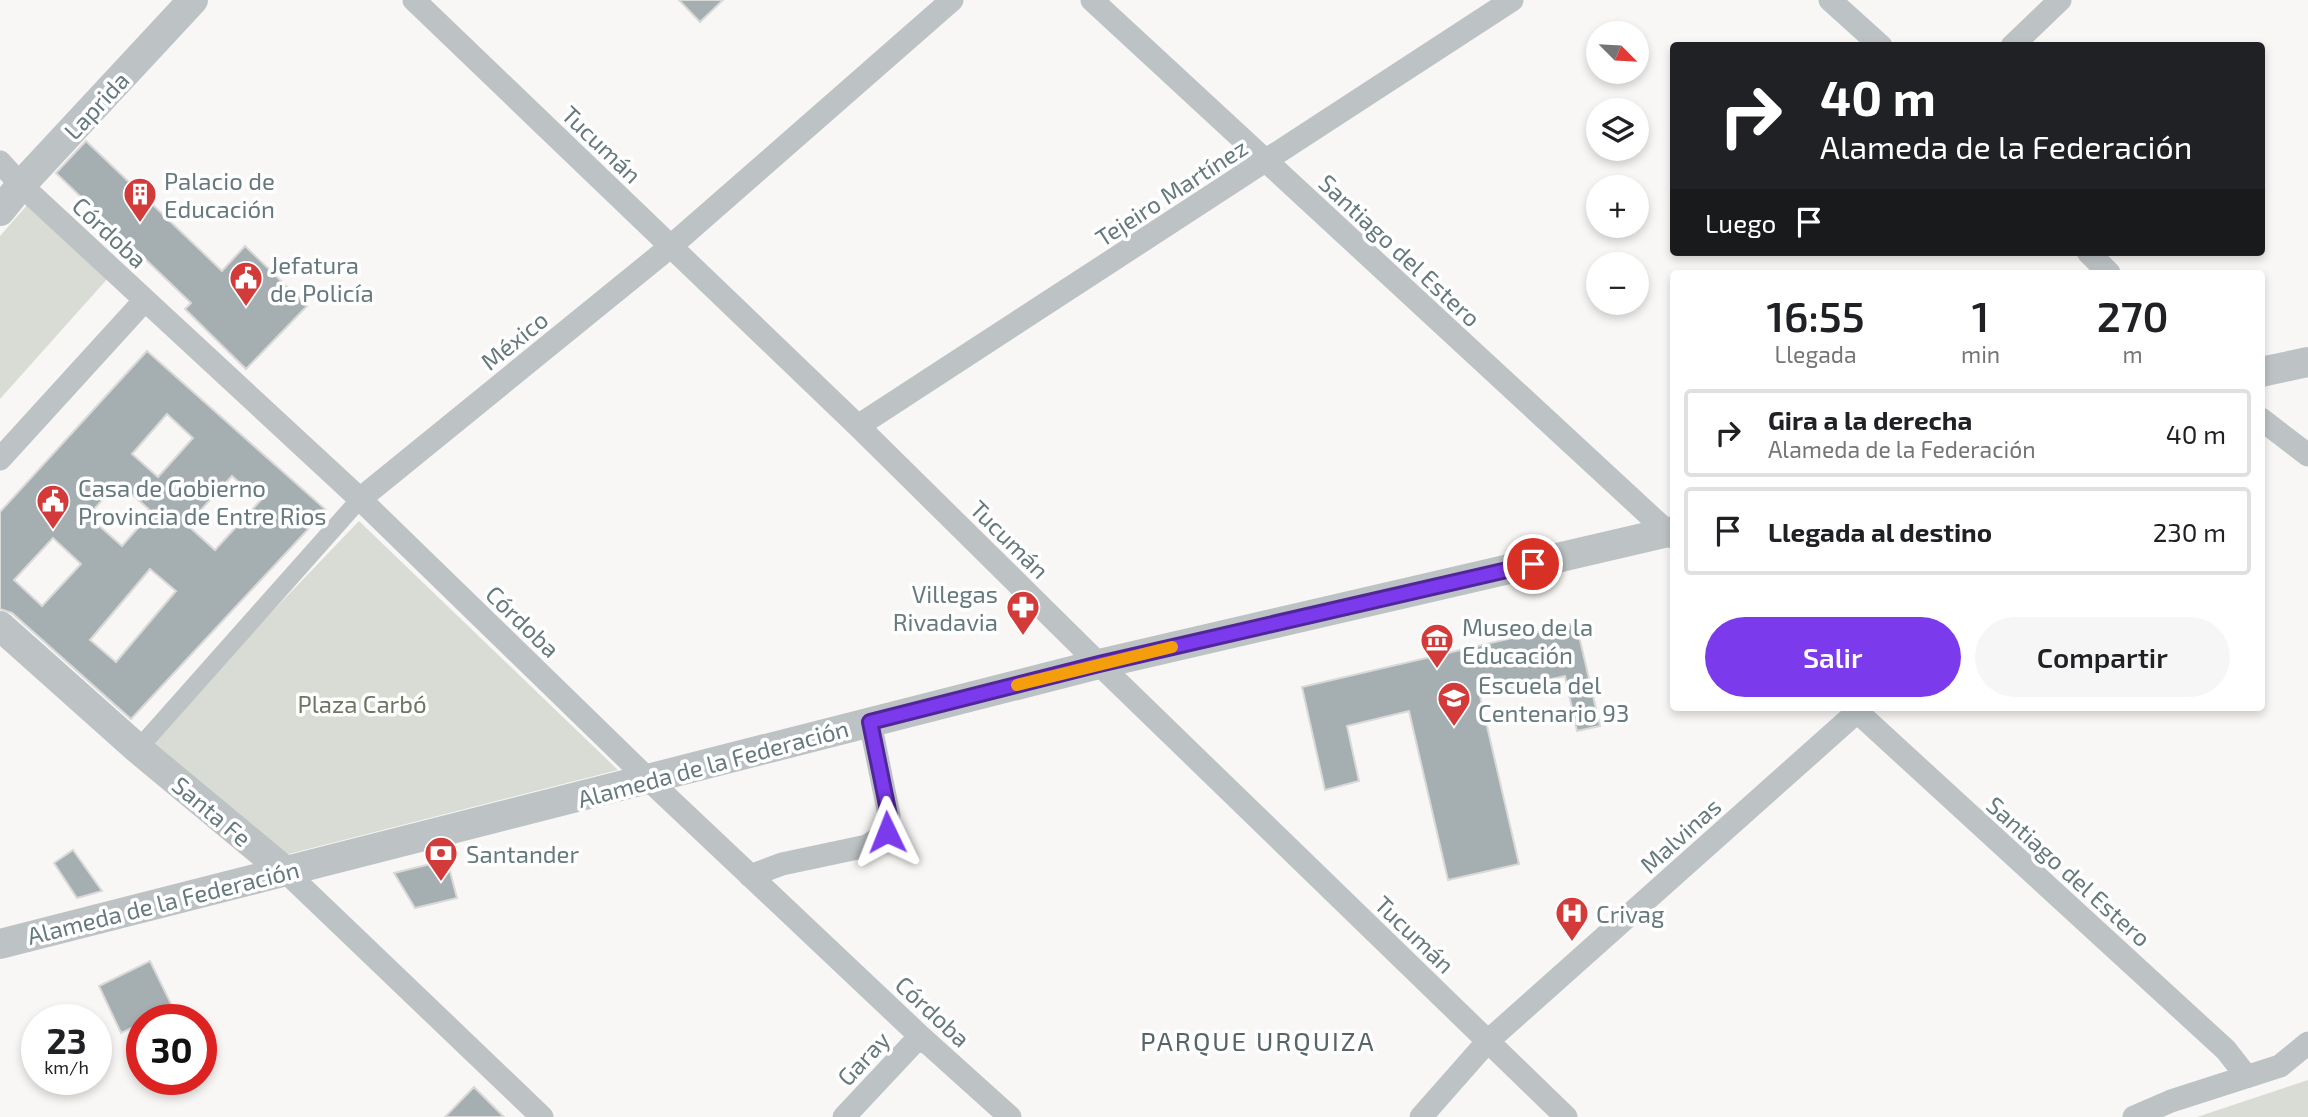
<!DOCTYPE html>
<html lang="es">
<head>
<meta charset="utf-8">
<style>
	body { margin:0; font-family:"Exo 2",sans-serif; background:#f6f6f6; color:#202124; height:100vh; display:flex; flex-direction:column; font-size:26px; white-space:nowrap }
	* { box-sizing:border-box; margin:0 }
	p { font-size:23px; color:#757577 }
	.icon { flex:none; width:38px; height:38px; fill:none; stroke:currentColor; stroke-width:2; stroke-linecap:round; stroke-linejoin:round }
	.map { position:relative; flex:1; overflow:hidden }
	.details { position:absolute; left:1670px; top:270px; width:595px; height:441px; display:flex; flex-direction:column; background:#fff; border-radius:7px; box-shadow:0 4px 10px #0003 }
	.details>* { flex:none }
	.top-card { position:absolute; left:1670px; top:42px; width:595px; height:214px; border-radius:7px; box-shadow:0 4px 10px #0003; background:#202124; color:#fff; overflow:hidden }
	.needle { width:46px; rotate:114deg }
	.fabs { position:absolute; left:1586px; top:21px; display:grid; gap:14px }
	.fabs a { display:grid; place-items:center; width:63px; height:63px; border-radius:50%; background:#fff; box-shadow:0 4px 10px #0003; font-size:35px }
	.speed { position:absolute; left:21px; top:1004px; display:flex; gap:14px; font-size:35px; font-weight:700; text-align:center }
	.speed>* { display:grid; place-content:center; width:91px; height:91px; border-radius:50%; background:#fff; box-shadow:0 4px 10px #0003; line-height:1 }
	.speed small { font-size:18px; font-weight:400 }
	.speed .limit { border:10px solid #d22; background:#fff; color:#111 }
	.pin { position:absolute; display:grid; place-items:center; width:60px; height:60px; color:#fff; margin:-30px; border:4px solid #fff; border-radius:50%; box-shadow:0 2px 7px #0007 }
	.me { position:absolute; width:77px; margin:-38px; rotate:358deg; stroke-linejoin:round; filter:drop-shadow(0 0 5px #0008) }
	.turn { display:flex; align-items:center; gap:24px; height:147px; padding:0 35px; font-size:32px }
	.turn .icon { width:91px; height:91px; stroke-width:2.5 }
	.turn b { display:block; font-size:49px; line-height:60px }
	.then { display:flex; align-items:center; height:66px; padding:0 35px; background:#0003; gap:14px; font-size:26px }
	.eta { display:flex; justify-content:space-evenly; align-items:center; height:119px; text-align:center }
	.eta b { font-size:42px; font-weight:600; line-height:49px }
	.action { display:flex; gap:14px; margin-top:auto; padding:14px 35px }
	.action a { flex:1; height:80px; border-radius:42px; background:#7c3aed; color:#fff; font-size:28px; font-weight:600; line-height:80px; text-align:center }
	.action a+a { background:#f6f6f6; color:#202124 }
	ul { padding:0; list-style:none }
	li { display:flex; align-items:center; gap:21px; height:88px; margin:0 14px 10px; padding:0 21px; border:4px solid #e0e0e0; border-radius:7px }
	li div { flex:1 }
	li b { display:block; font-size:26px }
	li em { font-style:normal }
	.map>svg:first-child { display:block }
</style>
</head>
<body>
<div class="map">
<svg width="2308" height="1117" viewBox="0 0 2308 1117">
	<rect width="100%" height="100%" fill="#f8f7f5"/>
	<path fill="#d9dcd5" d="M28,204l81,73 -109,122v-163z
		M359,521l259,249 -341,87 -129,-116z
		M2308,1080v37h-111z"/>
	<path fill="#a5afb2" stroke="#d9d9d8" stroke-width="2" fill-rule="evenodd" d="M679,0h44l-23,22z
		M86,141l136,130 23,-25 62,60 -61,63 -61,-60 6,-6 -135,-130z
		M147,351l179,159 -195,209 -119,-106 -12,-4v-97zM167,414l26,24 -35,39 -26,-23zM232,476l28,25 -45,49 -28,-25zM118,482l34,30 -30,34 -34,-30zM53,538l28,26 -39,42 -28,-26zM150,569l26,22 -60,71 -26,-22z
		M1576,623l24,103 -23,5 -12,-55 -85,20 39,168 -71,16 -39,-169 -62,15 12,55 -34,9 -23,-103z
		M73,850l29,41 -25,7 -23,-35z
		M447,860l10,38 -42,10 -21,-35z
		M150,961l23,47 -26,12h-5v3l-21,10 -22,-47z
		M474,1087l30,30h-59z"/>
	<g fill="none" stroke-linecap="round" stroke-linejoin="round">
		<path stroke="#bdc3c5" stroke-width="18" d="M138,749l222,-250"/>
		<path stroke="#bdc3c5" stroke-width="23" d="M414,0l444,426 241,238 467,453
			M1092,0l581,537
			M1830,0l51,46
			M2012,46l48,-46
			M0,162l21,23 339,314 289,281 271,256 90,81
			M2088,252l21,21
			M2261,419l47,36
			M858,426l654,-426
			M0,459l145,-159
			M360,499l310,-252 282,-247
			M1852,707l374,343 21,27
			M285,871l257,246
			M750,876l32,-12 85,-18 20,-13 2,-18 -19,-93
			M844,1117l76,-81
			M1421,1117l67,-76 369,-329
			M2134,1117l37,-16 109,-35 28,-23"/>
		<path stroke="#bdc3c5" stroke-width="30" d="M0,211l21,-26 172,-185
			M2261,372l47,-10
			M0,626l138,123 147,122
			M0,944l1099,-280 574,-133"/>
	</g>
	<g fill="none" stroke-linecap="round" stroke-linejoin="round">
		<defs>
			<path id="route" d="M887,832l2,-17 -19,-93 229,-58 434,-100"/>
		</defs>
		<use href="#route" stroke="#51269a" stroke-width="18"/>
		<use href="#route" stroke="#7c3aed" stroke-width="12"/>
		<path stroke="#f59e0b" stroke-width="12" d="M1017,685l155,-38"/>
	</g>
	<defs>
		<symbol id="building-pin" viewBox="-11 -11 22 30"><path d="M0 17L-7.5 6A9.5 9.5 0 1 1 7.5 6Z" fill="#d33b3a" stroke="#fff"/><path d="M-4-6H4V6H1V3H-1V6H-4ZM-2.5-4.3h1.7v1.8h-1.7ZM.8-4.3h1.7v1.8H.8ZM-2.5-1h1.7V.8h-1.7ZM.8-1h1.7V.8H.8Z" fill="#fff"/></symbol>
		<symbol id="civic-pin" viewBox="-11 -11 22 30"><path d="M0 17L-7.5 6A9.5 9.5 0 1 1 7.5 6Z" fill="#d33b3a" stroke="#fff"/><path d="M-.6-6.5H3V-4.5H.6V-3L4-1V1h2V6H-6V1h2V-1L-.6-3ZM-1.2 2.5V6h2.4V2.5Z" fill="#fff"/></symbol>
		<symbol id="pharmacy-pin" viewBox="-11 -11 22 30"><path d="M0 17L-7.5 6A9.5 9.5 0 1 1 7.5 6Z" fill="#d33b3a" stroke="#fff"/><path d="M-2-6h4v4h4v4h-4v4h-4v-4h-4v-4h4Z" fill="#fff"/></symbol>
		<symbol id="museum-pin" viewBox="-11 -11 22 30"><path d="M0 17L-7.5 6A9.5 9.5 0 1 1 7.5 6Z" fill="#d33b3a" stroke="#fff"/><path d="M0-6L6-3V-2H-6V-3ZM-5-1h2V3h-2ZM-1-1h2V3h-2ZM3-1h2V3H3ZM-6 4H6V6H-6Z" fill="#fff"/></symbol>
		<symbol id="school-pin" viewBox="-11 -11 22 30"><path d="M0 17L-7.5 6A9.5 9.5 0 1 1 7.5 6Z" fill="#d33b3a" stroke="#fff"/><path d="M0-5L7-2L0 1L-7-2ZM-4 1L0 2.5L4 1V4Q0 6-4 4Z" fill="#fff"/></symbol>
		<symbol id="bank-pin" viewBox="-11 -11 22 30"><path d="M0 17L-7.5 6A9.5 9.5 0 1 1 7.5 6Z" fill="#d33b3a" stroke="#fff"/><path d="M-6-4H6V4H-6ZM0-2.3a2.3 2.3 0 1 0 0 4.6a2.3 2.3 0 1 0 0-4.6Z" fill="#fff"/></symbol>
		<symbol id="hospital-pin" viewBox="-11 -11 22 30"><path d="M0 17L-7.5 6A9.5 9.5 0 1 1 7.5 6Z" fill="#d33b3a" stroke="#fff"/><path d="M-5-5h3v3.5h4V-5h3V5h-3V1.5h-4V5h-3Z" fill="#fff"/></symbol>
	</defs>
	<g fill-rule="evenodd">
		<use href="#building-pin" x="121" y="175" width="38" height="52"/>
		<use href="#civic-pin" x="227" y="259" width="38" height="52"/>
		<use href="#civic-pin" x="34" y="482" width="38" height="52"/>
		<use href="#pharmacy-pin" x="1004" y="588" width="38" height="52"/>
		<use href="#museum-pin" x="1418" y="621" width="38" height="52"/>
		<use href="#school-pin" x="1435" y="679" width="38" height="52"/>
		<use href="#bank-pin" x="422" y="834" width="38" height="52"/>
		<use href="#hospital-pin" x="1553" y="894" width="38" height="52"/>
	</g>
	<g text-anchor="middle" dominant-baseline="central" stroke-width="7" stroke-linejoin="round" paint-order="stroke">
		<g font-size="24" fill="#66797d" stroke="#fff">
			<text transform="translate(96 105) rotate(-47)">Laprida</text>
			<text transform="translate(602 144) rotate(44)">Tucumán</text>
			<text transform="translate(1171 192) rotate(-33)">Tejeiro Martínez</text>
			<text transform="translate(110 232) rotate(43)">Córdoba</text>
			<text transform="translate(1400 250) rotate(43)">Santiago del Estero</text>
			<text transform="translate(514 340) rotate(-39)">México</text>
			<text transform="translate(1010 539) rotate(45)">Tucumán</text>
			<text transform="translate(523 621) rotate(44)">Córdoba</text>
			<text transform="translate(713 763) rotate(-15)">Alameda de la Federación</text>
			<text transform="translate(212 811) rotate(40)">Santa Fe</text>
			<text transform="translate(1680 835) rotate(-42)">Malvinas</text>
			<text transform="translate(2069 871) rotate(42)">Santiago del Estero</text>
			<text transform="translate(163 902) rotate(-14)">Alameda de la Federación</text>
			<text transform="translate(1415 934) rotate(44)">Tucumán</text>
			<text transform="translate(933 1011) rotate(43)">Córdoba</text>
			<text transform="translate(863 1058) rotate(-47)">Garay</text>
		</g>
		<g font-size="24" fill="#66797d" stroke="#fff" text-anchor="start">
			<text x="164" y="180">Palacio de<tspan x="164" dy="28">Educación</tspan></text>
			<text x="270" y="264">Jefatura<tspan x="270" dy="28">de Policía</tspan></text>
			<text x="78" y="487">Casa de Gobierno<tspan x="78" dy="28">Provincia de Entre Rios</tspan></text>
			<text x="998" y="593" text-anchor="end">Villegas<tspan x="998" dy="28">Rivadavia</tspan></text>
			<text x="1462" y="626">Museo de la<tspan x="1462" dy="28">Educación</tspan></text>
			<text x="1478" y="684">Escuela del<tspan x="1478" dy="28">Centenario 93</tspan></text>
			<text x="466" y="853">Santander</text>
			<text x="1596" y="913">Crivag</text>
		</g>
		<g font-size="24" fill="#6b7664" stroke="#fff">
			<text x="362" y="703">Plaza Carbó</text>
		</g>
		<g font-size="26" letter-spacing="2" fill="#576569" stroke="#fff">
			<text x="1258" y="1040">PARQUE URQUIZA</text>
		</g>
	</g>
</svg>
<div class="fabs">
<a><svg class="needle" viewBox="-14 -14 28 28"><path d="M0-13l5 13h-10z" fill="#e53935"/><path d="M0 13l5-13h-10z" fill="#757577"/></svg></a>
<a><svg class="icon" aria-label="layers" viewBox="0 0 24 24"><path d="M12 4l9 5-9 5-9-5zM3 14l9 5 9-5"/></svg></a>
<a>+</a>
<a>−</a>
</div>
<div class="speed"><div>23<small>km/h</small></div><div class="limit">30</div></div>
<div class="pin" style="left:1533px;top:564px;background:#d93025"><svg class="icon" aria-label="arrive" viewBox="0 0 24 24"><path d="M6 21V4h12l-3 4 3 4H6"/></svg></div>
<svg class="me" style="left:887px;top:832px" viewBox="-20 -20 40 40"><path d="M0-17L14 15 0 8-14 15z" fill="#7c3aed" stroke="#fff" stroke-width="4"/></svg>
<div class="top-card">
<div class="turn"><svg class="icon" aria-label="right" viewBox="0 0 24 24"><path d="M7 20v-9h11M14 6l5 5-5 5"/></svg><div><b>40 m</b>Alameda de la Federación</div></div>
<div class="then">Luego<svg class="icon" aria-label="arrive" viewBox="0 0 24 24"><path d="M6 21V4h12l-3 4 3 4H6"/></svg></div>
</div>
<section class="details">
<div class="eta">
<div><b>16:55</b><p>Llegada</p></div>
<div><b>1</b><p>min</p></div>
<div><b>270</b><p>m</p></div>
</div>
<ul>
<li><svg class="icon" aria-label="right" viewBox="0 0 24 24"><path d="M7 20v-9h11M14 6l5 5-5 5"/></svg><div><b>Gira a la derecha</b><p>Alameda de la Federación</p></div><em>40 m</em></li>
<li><svg class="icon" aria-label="arrive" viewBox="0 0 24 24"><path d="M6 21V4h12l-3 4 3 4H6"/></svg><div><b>Llegada al destino</b></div><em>230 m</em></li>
</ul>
<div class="action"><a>Salir</a><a>Compartir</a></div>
</section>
</div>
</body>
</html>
